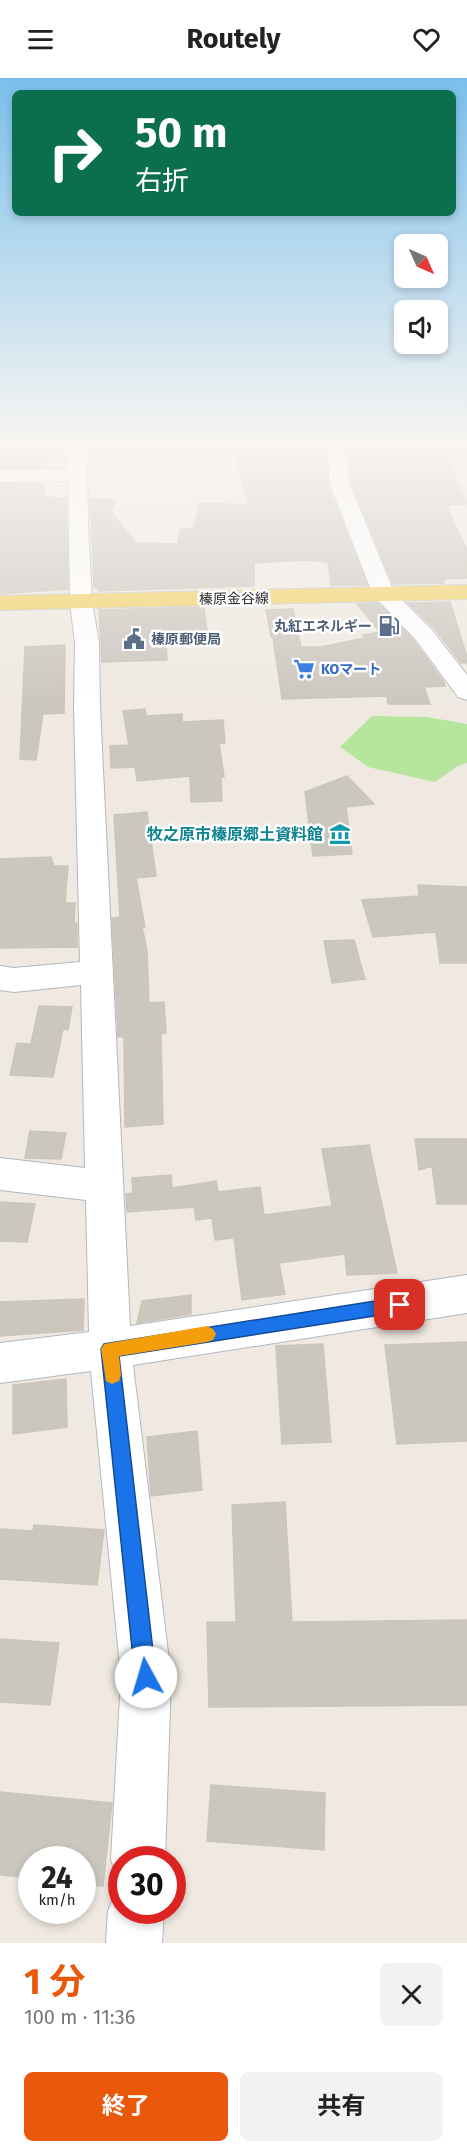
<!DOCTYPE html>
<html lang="ja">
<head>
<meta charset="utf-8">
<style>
	body { margin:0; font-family:"Fira Sans","Noto Sans JP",sans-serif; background:#f2f2f2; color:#222; height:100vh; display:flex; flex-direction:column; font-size:22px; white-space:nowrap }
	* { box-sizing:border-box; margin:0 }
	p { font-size:20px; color:#767676 }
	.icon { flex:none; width:33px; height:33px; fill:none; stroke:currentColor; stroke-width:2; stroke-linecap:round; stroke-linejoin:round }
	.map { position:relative; height:1865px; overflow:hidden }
	.drawer { display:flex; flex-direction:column; background:#fff; flex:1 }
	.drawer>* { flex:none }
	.banner { position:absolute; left:12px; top:12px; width:444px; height:126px; border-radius:9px; box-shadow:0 3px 9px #0003; background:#0b6e4f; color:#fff; overflow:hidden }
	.needle { width:39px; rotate:135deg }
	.buttons { position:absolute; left:394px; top:156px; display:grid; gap:12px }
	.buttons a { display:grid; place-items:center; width:54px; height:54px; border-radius:9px; background:#fff; box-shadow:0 3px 9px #0003; font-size:30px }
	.speed { position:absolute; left:18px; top:1768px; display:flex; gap:12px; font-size:30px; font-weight:700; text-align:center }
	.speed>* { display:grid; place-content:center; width:78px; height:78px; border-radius:50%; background:#fff; box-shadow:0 3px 9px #0003; line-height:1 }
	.speed small { font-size:15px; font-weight:400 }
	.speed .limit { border:9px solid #d22; background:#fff; color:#111 }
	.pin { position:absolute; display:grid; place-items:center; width:51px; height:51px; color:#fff; margin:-26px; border-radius:12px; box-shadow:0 3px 9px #0006 }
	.me { position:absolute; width:66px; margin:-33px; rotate:354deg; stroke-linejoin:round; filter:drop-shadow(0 0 4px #0008) }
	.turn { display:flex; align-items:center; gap:21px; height:126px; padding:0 24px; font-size:27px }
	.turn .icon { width:78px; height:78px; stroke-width:2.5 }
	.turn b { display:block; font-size:42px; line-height:51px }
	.round { display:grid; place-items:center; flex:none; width:63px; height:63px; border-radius:9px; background:#f2f2f2 }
	.head { display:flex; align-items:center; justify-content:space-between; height:102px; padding:0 24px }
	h1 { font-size:36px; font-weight:700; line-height:45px; color:#ea580c }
	.primary-button { display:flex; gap:12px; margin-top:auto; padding:12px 24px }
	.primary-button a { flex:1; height:69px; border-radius:9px; background:#ea580c; color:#fff; font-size:24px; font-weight:700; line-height:69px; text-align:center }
	.primary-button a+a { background:#f2f2f2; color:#222 }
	header { display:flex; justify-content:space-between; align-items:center; height:78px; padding:0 24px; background:#fff; font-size:27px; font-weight:700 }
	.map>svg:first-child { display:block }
</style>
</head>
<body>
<header><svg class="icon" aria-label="menu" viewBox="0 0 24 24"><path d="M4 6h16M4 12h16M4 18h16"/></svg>Routely<svg class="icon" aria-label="heart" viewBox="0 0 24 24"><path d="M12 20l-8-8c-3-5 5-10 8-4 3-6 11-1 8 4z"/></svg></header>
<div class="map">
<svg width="467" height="1865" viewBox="0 0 467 1865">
	<rect width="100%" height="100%" fill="#efe9e1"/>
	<path fill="#b6e59e" d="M372,638l55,1 40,7v39l-9,3 -23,16 -67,-15 -28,-20z"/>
	<path fill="#cbc7bf" stroke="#cbc5ba" stroke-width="1.5" d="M0,366h46l-1,23 -45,1z
		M232,366h94l1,39 40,102h-36l-3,-23 -22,-2 -52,3v23l-155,5v-3h-5l-4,-89 25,1 -4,12 25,31 42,1 2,-15h13l7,-26 49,2z
		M413,366h26l28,57v3l-21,1 21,45v28l-24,1 1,4 -51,1 -42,-103 -2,-25 69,-1z
		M0,406h45l-1,13 22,1 2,91 -68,5z
		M450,524l17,55v6h-6l-27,-35 -26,-25z
		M378,525l36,38 30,41 1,4 -21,1 6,17h-42l-1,-8 -105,3 -9,-62h-2l-5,-27 27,-1 8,38h20l44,-9 -2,-3 17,-3 -23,-28z
		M204,529l3,24 -42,2 2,27 -65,2 -3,-52z
		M65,567l-1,68 -21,1 -7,46 -16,-1 5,-112z
		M145,631l1,7 36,-2v8l41,-2 2,23h-6l5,34h-3l1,24 -31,1 -1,-26 -53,5 -2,-14 -24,1 -1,-22 19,-1 -6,-34z
		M347,698l27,28 -28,3 6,47 -39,2 -8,-64z
		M147,734l9,64 -20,2 9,49h-3l5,23 2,53 15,-1 2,31 -5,1 2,90 -38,3 -1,-90h-6l-6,-119 8,-1 -6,-102z
		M51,779l3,9h14l-3,37h10l-1,20h3v24l-77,1v-89z
		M418,807l49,2v76h-27l-4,-31 -63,5 -11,-37 57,-4z
		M354,862l11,39 -33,4 -8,-42z
		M39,928l33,1 -4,23 -5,-1 -10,48 -43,-2 7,-32 14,1z
		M30,1053l36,2 -5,26 -36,-1z
		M415,1061h52v65h-30l-5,-38 -13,4z
		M369,1067l28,128 -50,2 -2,-21 -66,9 6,31 -43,6 -8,-62 -19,2 -3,-22 -16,2 -2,-13 -67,5 -1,-18 7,-1 -1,-15 39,-3 1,13 44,-7 2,11 42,-5 4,28 68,-9 -10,-57z
		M0,1124l35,2 -8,38 -27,-1z
		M191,1217v19l-54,9 5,-22z
		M84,1221l-1,31 -83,6v-34z
		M467,1264v99l-70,3 -12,-99z
		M323,1266l8,98 -49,2 -6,-98z
		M66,1301l1,48 -54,7v-49z
		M197,1353l5,59 -51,6 -4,-59z
		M285,1424l7,120 175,-2v85l-258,2 -2,-85h29l-4,-117z
		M34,1447l70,5 -7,55 -97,-6v-50l33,2z
		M0,1561l59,4 -9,62 -50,-3z
		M211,1707l114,8 -1,57 -117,-9z
		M0,1714l112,11 -9,83 -21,-2v-24h-50v18l-32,-3z"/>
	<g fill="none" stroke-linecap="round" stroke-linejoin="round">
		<defs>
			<path id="minor" d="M69,366h18l1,79 4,79 7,41 1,64 30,619 337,-51v38l-334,52 38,312 -6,183h-43v20l-3,-1 -8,-19 10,-183 -30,-306 -91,12v-40l89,-11 -3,-132 -86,-10v-32l85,10 -4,-183 -67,7 -14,-2v-24l14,2 66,-6 -6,-255 1,-64 -5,-41 -2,-121 -68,1v-12l68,-1z
				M328,366h18l3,38 45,110 38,38 35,45v25l-9,-3 -42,-57 -43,-45 -44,-113z
				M122,1811v22h42l-2,32h-56l2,-32 8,-20z"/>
			<path id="major" d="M467,507v14l-467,11v-14z"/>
		</defs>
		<use href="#minor" stroke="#b4b7c1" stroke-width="2"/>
		<use href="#major" stroke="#c9c9c9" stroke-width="2"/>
		<use href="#minor" fill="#fff" fill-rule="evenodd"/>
		<use href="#major" fill="#f2d163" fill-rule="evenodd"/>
	</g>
	<linearGradient id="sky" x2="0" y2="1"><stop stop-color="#7abfeb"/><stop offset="0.58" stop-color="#f8f5f2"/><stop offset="1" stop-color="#f8f5f2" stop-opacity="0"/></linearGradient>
	<rect width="467" height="627" fill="url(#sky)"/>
	<path fill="#1a73e8" stroke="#114b97" stroke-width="1.5" d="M400,1219l6,2 2,6 -2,5 -6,2 -281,44 37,321 -3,7 -7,3 -8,-3 -3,-7 -34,-328 3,-5z"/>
	<path fill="#f59e0b" d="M207,1248l6,3 3,5 -3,6 -6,2 -88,14 2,19 -2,6 -7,3 -6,-3 -5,-32 3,-5z"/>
	<defs>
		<symbol id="fuel-bare" viewBox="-9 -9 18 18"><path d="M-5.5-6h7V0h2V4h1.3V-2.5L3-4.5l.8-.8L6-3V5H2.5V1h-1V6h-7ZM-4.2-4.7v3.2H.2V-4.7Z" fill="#5c6f8a" stroke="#fff" stroke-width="2.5" paint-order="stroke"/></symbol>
		<symbol id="civic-bare" viewBox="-9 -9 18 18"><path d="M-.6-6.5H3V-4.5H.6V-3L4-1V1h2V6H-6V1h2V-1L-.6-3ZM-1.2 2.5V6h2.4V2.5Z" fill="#5c6f8a" stroke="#fff" stroke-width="2.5" paint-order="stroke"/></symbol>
		<symbol id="supermarket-bare" viewBox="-9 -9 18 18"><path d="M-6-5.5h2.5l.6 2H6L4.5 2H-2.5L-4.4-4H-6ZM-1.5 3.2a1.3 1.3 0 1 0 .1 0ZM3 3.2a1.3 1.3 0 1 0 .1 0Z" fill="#3f7fe0" stroke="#fff" stroke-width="2.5" paint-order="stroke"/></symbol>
		<symbol id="museum-bare" viewBox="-9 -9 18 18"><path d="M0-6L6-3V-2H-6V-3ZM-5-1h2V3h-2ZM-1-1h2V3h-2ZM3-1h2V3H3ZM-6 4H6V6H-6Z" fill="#0f9aa8" stroke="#fff" stroke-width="2.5" paint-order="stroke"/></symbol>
	</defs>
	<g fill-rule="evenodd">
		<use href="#fuel-bare" x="374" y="533" width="30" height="30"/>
		<use href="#civic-bare" x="119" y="546" width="30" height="30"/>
		<use href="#supermarket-bare" x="289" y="576" width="30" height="30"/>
		<use href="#museum-bare" x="325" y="741" width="30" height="30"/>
	</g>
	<g text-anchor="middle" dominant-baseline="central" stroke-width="5" stroke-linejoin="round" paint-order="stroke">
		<g font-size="14" fill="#2e2e2e" stroke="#fff">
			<text transform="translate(234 521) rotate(-1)">榛原金谷線</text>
		</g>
		<g font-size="14" font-weight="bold" fill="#4e5e75" stroke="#fff" text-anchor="end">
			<text x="372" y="548">丸紅エネルギー</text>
			<text x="151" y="561" text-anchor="start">榛原郵便局</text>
		</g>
		<g font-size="14" font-weight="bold" fill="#366cbe" stroke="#fff" text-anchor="start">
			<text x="321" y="591">KOマート</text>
		</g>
		<g font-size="16" font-weight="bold" fill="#0d838f" stroke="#fff" text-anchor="end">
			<text x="323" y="756">牧之原市榛原郷土資料館</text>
		</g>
	</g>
</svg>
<div class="buttons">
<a><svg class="needle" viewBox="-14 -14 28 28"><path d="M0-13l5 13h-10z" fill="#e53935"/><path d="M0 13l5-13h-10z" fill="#767676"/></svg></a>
<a><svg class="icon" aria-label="sound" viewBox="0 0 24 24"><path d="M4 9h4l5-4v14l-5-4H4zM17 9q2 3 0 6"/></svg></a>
</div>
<div class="speed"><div>24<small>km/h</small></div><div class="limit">30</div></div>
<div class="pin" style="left:400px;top:1227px;background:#d93025"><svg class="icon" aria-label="arrive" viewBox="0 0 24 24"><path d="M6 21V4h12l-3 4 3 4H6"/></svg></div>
<svg class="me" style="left:146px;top:1599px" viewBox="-20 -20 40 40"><circle r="19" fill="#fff"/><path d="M0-13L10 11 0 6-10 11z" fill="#1a73e8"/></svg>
<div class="banner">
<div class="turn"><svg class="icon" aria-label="right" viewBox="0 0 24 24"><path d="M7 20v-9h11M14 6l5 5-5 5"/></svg><div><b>50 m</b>右折</div></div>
</div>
</div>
<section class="drawer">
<div class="head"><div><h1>1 分</h1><p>100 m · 11:36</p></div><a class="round"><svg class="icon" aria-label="close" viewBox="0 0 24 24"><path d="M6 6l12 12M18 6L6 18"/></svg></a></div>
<div class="primary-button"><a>終了</a><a>共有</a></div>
</section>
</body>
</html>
